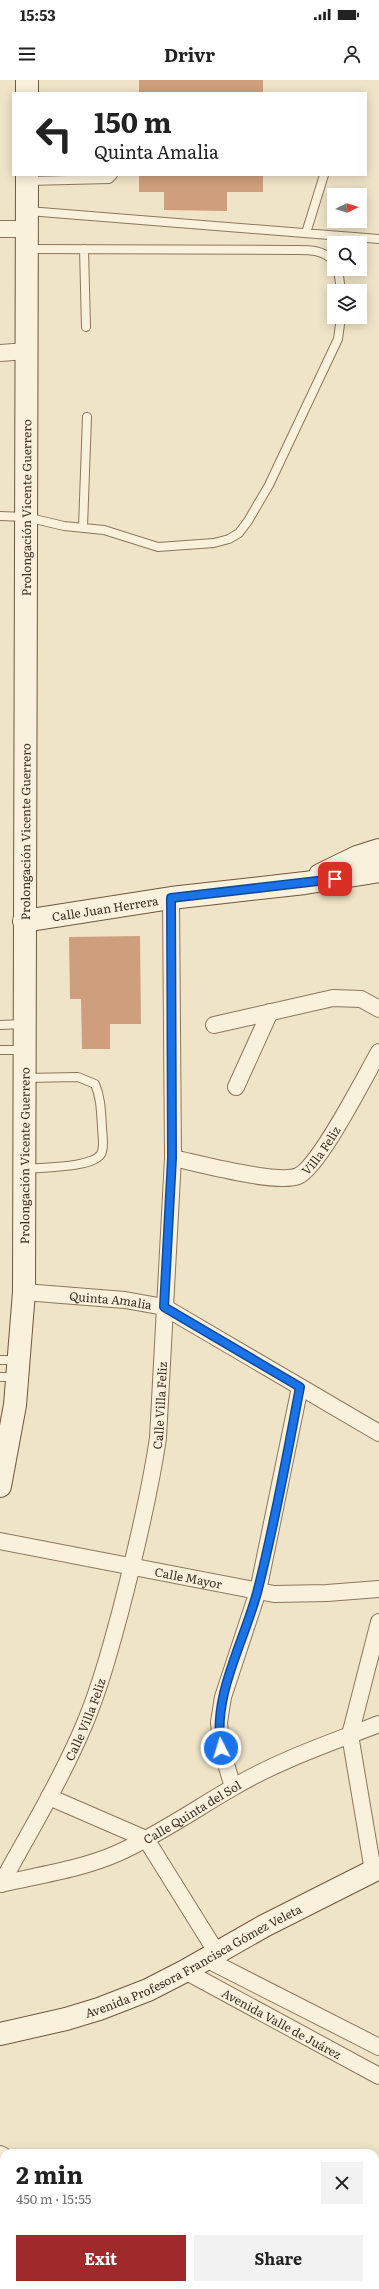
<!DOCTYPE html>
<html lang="en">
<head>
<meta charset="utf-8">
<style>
	body { margin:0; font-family:Literata,serif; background:#f2f2f2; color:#222; height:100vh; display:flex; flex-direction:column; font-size:15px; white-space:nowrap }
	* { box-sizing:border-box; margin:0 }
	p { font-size:13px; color:#767676 }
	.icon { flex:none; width:22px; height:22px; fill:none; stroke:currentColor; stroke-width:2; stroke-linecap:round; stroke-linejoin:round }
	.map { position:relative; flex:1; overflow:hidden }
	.panel { position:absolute; left:0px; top:2069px; width:379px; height:140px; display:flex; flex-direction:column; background:#fff; border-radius:12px 12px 0 0; box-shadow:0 2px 10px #0003 }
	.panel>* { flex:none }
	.guide { position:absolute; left:12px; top:12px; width:355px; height:84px; border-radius:0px; box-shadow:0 2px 10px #0003; background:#fff; color:#222; overflow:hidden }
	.needle { width:26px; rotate:85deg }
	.fabs { position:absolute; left:327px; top:108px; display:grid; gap:8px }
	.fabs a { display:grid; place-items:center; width:40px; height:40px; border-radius:0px; background:#fff; box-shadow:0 2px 10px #0003; font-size:20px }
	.pin { position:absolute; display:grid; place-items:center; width:34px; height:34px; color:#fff; margin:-17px; border-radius:8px; box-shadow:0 2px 6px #0006 }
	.me { position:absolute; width:44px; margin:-22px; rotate:355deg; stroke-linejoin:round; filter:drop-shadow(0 0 3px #0008) }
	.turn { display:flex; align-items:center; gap:14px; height:84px; padding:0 16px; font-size:18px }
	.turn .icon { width:52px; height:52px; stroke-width:2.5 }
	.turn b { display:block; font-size:28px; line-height:34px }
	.round { display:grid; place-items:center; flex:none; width:42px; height:42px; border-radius:0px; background:#f2f2f2 }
	.head { display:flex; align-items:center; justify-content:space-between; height:68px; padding:0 16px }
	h1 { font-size:24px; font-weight:700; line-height:30px }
	.cta { display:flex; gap:8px; margin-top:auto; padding:8px 16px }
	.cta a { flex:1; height:46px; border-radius:0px; background:#9e2a2b; color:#fff; font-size:16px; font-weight:700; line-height:46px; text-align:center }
	.cta a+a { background:#f2f2f2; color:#222 }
	.status { display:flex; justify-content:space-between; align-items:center; height:28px; padding:0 20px; background:#fff; direction:ltr }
	.status svg { height:11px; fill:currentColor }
	header { display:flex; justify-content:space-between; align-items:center; height:52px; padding:0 16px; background:#fff; font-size:18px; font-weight:700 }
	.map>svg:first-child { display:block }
</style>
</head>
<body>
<div class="status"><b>15:53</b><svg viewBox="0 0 49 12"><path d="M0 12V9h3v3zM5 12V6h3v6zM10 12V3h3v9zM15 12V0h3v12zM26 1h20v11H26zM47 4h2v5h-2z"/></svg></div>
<header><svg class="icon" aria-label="menu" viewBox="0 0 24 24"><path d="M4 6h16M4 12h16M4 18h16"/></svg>Drivr<svg class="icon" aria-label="person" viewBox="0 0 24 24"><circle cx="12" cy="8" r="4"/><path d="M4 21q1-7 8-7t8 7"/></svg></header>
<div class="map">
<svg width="379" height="2209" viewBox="0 0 379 2209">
	<rect width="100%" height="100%" fill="#f0e4c8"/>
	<path fill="#cf9f7d" d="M139,0h124v13h-124z
		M139,95h124v17h-36v19l-63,-1v-18h-25z
		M140,856l1,88h-31v25h-28l-1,-50h-11l-1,-62z"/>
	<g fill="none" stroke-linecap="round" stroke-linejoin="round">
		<defs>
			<path id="lane" d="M28,101l81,-2 4,-4
				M28,131l351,28
				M306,153l18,-58
				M28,169l265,1c16,0 29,-1 41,11
				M84,169l2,78
				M338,189l3,22
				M0,436l26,1 38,9 40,4 54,17 56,-4 15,-4 10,-6 9,-12 21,-36 69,-146 3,-22
				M83,447l4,-110
				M0,945l24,-1
				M0,970h23
				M26,998l52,-1 17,7c6,14 6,28 7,43 0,7 3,20 -1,27 -9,14 -59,13 -75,15
				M0,1280h17
				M0,1297h17"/>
			<g id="street">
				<path d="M0,149h27"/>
				<path d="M0,273l27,-2"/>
				<path d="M214,945l119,-27 28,1 18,10"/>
				<path d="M236,1007l34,-75"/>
				<path id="s1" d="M173,1078c24,5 105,27 125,18 22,-10 67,-100 81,-124"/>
				<path id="s2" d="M24,1212l101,8 39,7 215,126"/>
				<path id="s3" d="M0,1461l274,53 53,-1 52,-4"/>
				<path d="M233,1707l-12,-39 -2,-26 4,-25 35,-106 42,-204"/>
				<path d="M49,1717l97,42 71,114"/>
				<path d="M373,1791l-23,-136 29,-113"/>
				<path id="s4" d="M1,1804c29,-53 61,-106 84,-161 15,-36 25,-73 35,-110 15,-58 29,-115 38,-175l15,-280 -2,-260"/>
				<path id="s5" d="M1,1804c39,-9 81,-15 117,-31 40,-18 76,-43 114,-65 45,-27 98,-45 147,-64"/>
				<path d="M206,1879l173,88"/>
				<path id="s6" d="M185,1891l194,105"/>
				<path d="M0,2074l4,2"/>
				<path d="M262,2205l8,4"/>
				<path d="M0,2207l4,2"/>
			</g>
			<g id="secondary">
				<path d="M27,13v-13"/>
				<path d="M320,795l37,-18 22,-7"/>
				<path id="s7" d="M24,841l147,-23 134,-15 74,-12"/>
				<path id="s8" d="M0,1406l15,-81 9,-113 3,-1117"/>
				<path id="s9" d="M0,1954l66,-15 33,-10 49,-19 37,-19 79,-45 115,-58"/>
			</g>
		</defs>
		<use href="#lane" stroke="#8d765c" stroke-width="10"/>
		<use href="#street" stroke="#8d765c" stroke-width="18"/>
		<use href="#secondary" stroke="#6f573f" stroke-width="24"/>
		<use href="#lane" stroke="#faf1dc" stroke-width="8"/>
		<use href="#street" stroke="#faf1dc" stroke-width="16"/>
		<use href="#secondary" stroke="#faf1dc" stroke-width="22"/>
	</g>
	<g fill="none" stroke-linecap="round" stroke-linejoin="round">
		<defs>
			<path id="route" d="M221,1668c-9,-54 24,-107 37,-159 17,-66 29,-134 42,-202l-136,-80 8,-149 -1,-260 164,-19"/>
		</defs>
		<use href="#route" stroke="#114b97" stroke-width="10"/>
		<use href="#route" stroke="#1a73e8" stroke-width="7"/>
	</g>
	<g text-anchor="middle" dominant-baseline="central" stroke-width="3" stroke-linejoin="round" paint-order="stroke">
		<g font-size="12" fill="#3d2e20" stroke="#f7eed8">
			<text stroke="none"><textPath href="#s8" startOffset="980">Prolongación Vicente Guerrero</textPath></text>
			<text stroke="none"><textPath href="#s8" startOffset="656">Prolongación Vicente Guerrero</textPath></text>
			<text stroke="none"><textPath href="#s7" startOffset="82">Calle Juan Herrera</textPath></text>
			<text stroke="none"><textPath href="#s1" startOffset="162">Villa Feliz</textPath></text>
			<text stroke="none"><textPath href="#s8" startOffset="332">Prolongación Vicente Guerrero</textPath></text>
			<text stroke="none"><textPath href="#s2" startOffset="87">Quinta Amalia</textPath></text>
			<text stroke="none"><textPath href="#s4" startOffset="509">Calle Villa Feliz</textPath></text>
			<text stroke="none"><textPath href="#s3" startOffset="192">Calle Mayor</textPath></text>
			<text stroke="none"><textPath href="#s4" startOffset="185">Calle Villa Feliz</textPath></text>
			<text stroke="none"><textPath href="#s5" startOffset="206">Calle Quinta del Sol</textPath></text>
			<text stroke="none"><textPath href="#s9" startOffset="208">Avenida Profesora Francisca Gómez Veleta</textPath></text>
			<text stroke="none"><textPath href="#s6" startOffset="110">Avenida Valle de Juárez</textPath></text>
		</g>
	</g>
</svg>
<div class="fabs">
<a><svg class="needle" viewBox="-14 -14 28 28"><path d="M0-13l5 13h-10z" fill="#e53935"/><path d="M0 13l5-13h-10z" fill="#767676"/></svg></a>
<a><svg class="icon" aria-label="search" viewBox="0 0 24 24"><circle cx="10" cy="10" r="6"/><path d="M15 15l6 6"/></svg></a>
<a><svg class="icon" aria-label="layers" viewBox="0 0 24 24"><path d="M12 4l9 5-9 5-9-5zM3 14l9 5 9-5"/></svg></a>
</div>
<div class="pin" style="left:335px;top:799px;background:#d93025"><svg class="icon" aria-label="arrive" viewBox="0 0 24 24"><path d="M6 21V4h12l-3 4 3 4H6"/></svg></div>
<svg class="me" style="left:221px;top:1668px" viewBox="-20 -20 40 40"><circle r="17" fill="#1a73e8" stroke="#fff" stroke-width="3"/><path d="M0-11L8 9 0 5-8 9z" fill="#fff"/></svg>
<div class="guide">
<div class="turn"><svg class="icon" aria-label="left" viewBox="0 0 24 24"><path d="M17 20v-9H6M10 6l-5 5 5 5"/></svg><div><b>150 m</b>Quinta Amalia</div></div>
</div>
<section class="panel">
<div class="head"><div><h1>2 min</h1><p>450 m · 15:55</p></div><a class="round"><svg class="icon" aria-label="close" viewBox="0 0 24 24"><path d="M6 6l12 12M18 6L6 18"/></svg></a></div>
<div class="cta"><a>Exit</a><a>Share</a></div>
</section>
</div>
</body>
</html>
